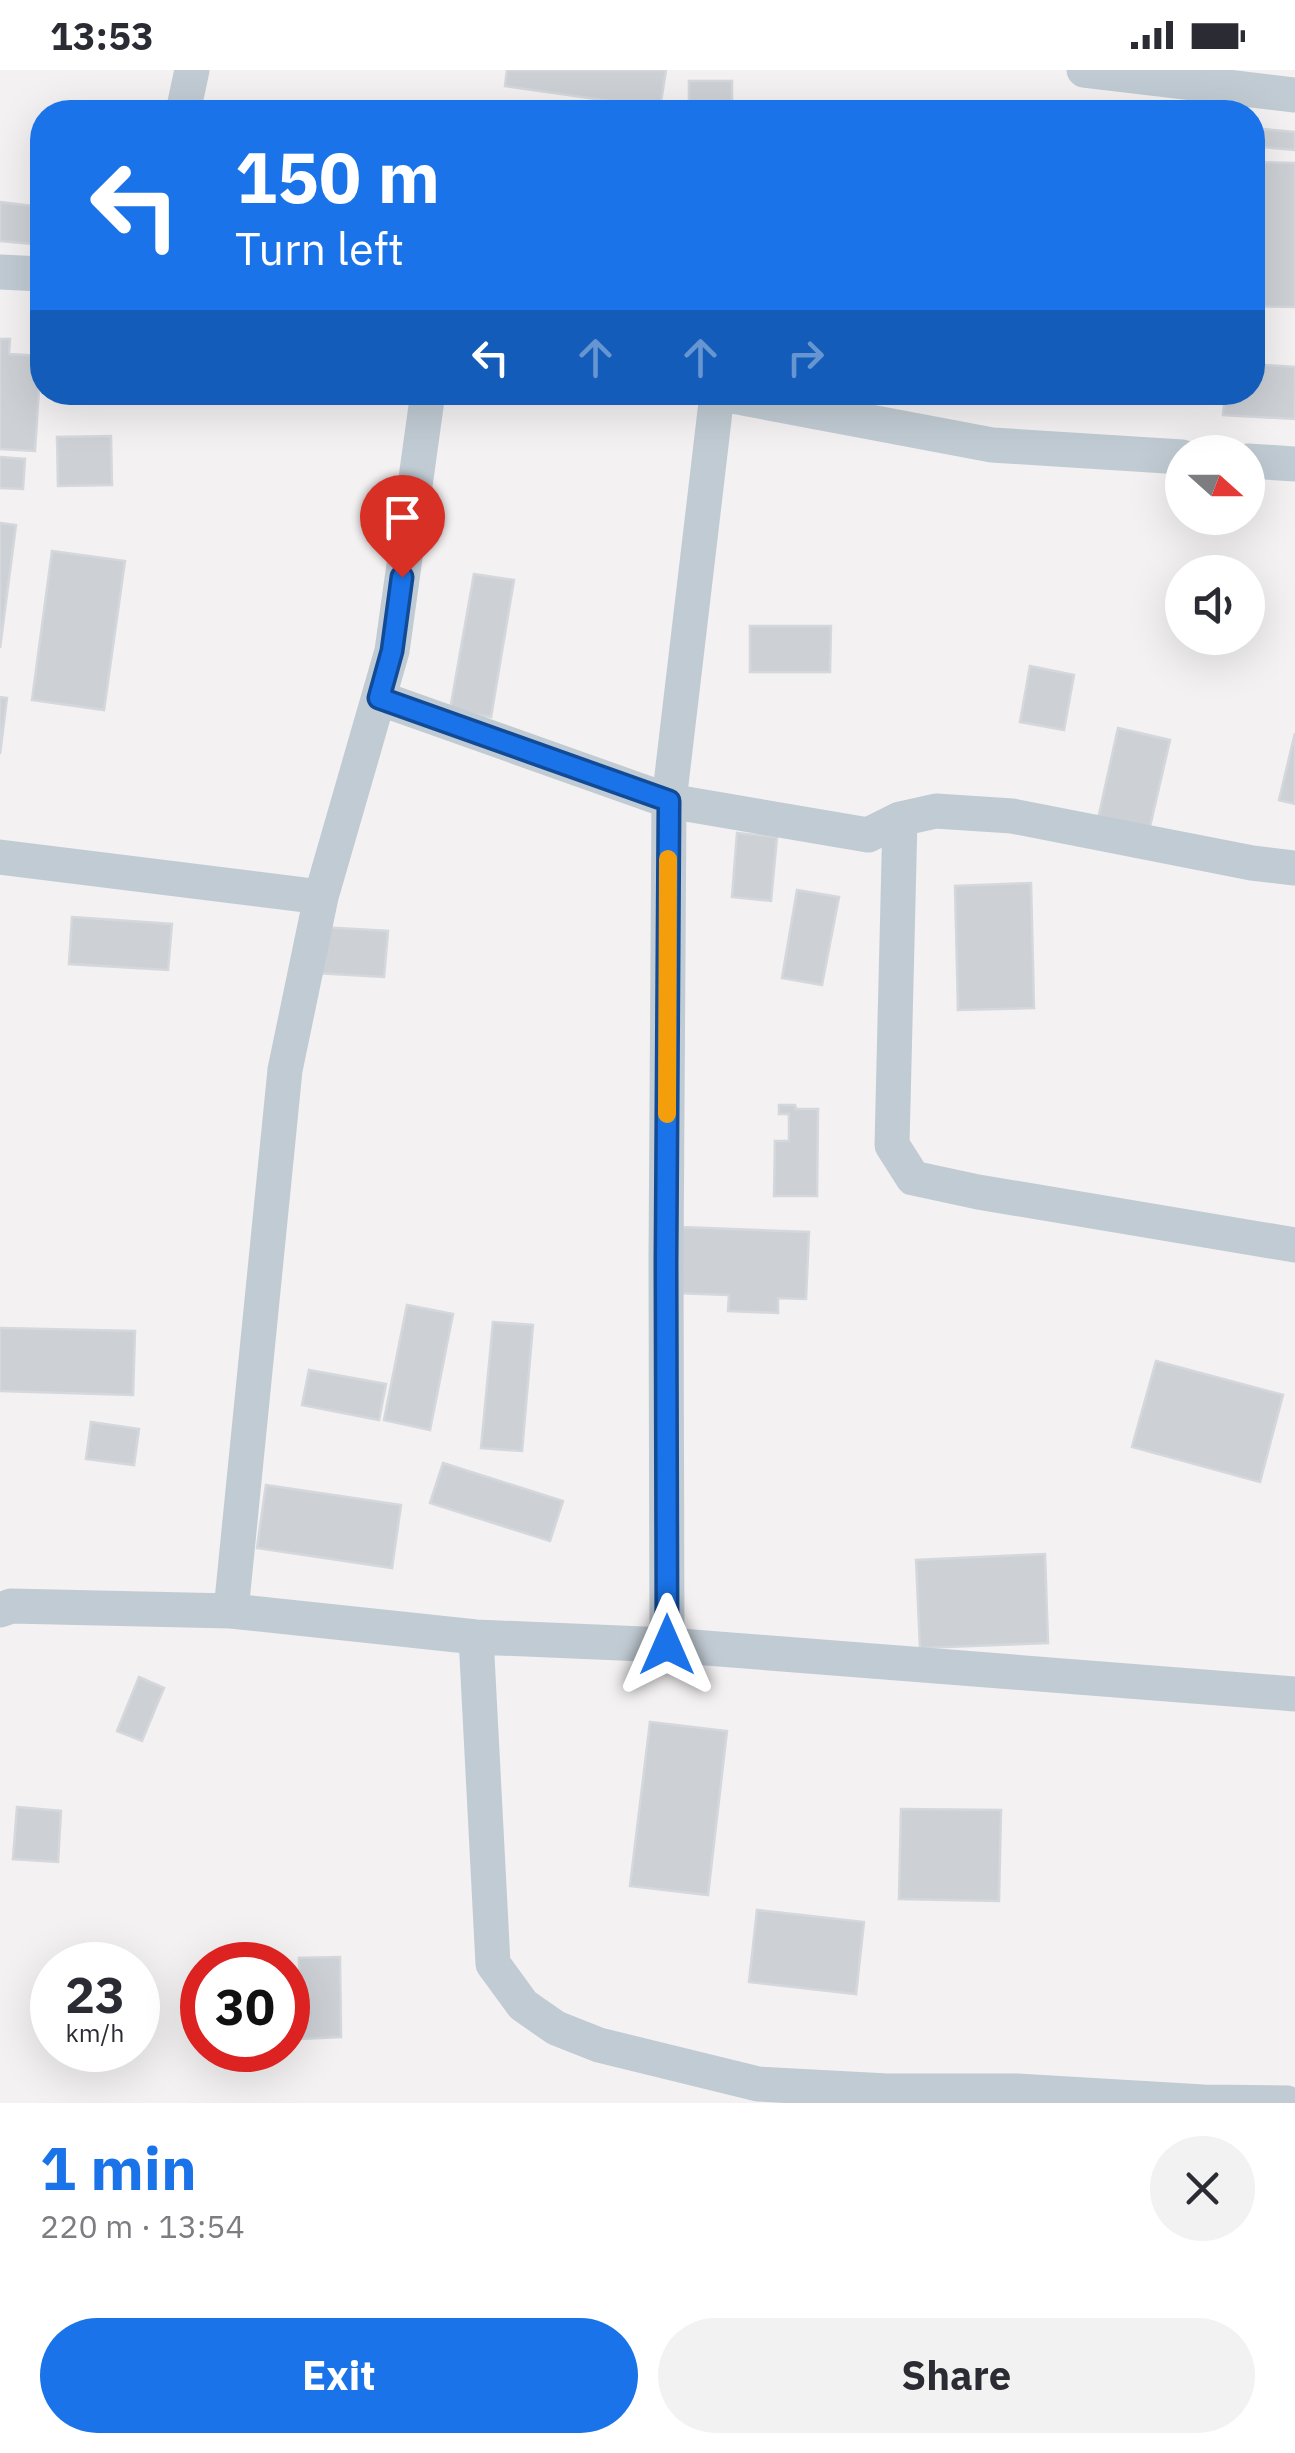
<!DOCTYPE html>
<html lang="en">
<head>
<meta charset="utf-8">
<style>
	body { margin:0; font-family:"IBM Plex Sans",sans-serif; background:#f2f2f3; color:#2b2b33; height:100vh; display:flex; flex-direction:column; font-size:38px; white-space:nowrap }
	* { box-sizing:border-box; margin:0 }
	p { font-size:32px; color:#7c7c81 }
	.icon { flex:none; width:55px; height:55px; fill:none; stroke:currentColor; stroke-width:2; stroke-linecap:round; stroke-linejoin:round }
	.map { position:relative; height:2033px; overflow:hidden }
	.panel { display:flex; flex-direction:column; background:#fff; flex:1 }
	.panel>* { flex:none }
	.hud { position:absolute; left:30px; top:30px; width:1235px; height:305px; border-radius:40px; box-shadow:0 10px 40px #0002; background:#1a73e8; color:#fff; overflow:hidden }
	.needle { width:65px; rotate:111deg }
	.buttons { position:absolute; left:1165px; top:365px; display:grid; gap:20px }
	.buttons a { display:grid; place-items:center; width:100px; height:100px; border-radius:50%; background:#fff; box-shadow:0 10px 40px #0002; font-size:50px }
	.speed { position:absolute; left:30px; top:1872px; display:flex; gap:20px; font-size:50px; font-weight:700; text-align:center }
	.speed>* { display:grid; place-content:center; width:130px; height:130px; border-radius:50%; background:#fff; box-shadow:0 10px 40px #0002; line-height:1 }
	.speed small { font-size:25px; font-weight:400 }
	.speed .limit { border:15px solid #d22; background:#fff; color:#111 }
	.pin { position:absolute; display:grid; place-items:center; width:85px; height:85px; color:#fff; margin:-102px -42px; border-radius:50% 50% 50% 0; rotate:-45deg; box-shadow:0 0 10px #0007 }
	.pin .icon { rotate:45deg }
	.me { position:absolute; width:110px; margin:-55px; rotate:0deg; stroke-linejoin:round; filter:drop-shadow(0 0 8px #0008) }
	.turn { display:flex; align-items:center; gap:35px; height:210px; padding:0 40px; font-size:45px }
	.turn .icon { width:130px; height:130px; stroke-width:2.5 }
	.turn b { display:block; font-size:70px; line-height:85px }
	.lanes { display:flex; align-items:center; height:95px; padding:0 40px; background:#0003; justify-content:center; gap:50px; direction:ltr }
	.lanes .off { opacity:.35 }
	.round { display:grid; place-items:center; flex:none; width:105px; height:105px; border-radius:52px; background:#f2f2f3 }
	.summary { display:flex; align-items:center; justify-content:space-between; height:170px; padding:0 40px }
	h1 { font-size:60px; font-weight:800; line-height:75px; color:#1a73e8 }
	.action { display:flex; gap:20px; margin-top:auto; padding:20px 40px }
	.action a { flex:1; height:115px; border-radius:60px; background:#1a73e8; color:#fff; font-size:40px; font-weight:800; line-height:115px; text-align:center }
	.action a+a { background:#f2f2f3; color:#2b2b33 }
	.status { display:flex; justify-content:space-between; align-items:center; height:70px; padding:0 50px; background:#fff; direction:ltr }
	.status svg { height:28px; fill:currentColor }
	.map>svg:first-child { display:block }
</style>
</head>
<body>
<div class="status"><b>13:53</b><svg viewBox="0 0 49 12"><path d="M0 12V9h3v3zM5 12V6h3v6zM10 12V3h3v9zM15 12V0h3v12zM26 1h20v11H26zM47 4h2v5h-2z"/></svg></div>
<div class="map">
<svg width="1295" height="2033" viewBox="0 0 1295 2033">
	<rect width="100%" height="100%" fill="#f3f1f1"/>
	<path fill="#cdd0d5" stroke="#d4d7dc" stroke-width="2.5" d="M507,0h159l-6,38 -155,-22z
		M689,11h43v31h-43z
		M1252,58l43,4v18l-43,-4z
		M1252,92l43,1v144l-43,-1z
		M0,132l42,5v38l-42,-4z
		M0,269h10l-1,15 32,2 -6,95 -35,-2z
		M1252,294l43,3v52l-72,-4 2,-23h27z
		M111,366l1,49 -54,1 -1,-49z
		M0,387l25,2 -2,30 -23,-1z
		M0,453l16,2 -16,123z
		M52,481l73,10 -21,149 -72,-10z
		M474,504l40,6 -23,137 -41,-7z
		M750,556h81l-1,46h-80z
		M1030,596l44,9 -10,55 -44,-8z
		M0,627l7,1 -7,56z
		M1118,658l52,12 -21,91 -51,-12z
		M1295,663v71l-16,-4z
		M737,763l40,4 -6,64 -39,-4z
		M1031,813l3,125 -76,2 -3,-124z
		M797,820l42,7 -17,88 -40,-7z
		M72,847l100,7 -4,46 -99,-6z
		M320,857l68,4 -4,46 -68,-4z
		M779,1035h16l1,4h22l-1,87h-43l1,-55h14v-27h-10z
		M680,1157l129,5 -3,67 -28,-1v15l-50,-2 1,-16 -53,-2z
		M407,1235l46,9 -23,116 -46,-10z
		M493,1252l40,3 -11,126 -41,-3z
		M0,1258l135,3 -2,64 -133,-4z
		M1156,1291l127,34 -23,87 -128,-35z
		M309,1300l77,14 -7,36 -77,-15z
		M91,1352l48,7 -5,36 -48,-6z
		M443,1393l120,38 -13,40 -120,-38z
		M266,1415l135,20 -9,63 -135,-20z
		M1045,1484l3,89 -128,5 -4,-88z
		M139,1607l25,11 -22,53 -25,-10z
		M650,1652l77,9 -19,164 -78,-9z
		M17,1737l44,4 -3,51 -45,-3z
		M901,1739l100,1 -2,91 -100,-2z
		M757,1840l107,12 -8,72 -107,-12z
		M340,1887l1,80 -41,2 -1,-81z"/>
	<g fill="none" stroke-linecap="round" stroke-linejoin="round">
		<path stroke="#c1cbd3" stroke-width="35" d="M1084,0l211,25
			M183,42l9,-42
			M0,202l42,2
			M711,322l281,53 190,12
			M1248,391l47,3
			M379,628l290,103 199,34 32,-16 36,-8 76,5 240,47 43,5
			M900,749l-8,326 21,33 65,14 317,53
			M0,787l321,40
			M0,1540l11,-4 220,5 245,26 191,8 628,49
			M231,1541l54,-541 36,-173 71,-246 36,-259
			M476,1567l17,327 30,41 33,23 43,17 159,39 129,7h130l186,11 84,1
			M667,1575l-1,-383 3,-461 48,-407"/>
	</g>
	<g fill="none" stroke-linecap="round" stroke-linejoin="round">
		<defs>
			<path id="route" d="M402,507l-10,74 -13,47 290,103 -3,461 1,383"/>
		</defs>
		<use href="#route" stroke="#114b97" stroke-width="25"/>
		<use href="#route" stroke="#1a73e8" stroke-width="18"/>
		<path stroke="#f59e0b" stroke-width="18" d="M667,1044l1,-255"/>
	</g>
</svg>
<div class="buttons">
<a><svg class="needle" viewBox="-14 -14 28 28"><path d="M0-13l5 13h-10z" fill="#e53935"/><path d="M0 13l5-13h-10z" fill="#7c7c81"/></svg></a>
<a><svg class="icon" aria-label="sound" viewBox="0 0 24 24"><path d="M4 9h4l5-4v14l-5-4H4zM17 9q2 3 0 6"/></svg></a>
</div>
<div class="speed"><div>23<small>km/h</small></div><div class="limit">30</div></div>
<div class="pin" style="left:402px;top:507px;background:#d93025"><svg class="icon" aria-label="arrive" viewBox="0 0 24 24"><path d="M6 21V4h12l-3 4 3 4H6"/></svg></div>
<svg class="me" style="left:667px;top:1575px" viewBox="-20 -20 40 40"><path d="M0-17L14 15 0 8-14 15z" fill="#1a73e8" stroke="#fff" stroke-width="4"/></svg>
<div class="hud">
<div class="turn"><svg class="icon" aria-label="left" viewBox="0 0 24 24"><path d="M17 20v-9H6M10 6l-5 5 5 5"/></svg><div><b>150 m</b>Turn left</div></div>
<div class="lanes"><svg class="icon" aria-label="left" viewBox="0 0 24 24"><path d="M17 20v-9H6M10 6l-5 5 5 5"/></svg><svg class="icon off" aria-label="ahead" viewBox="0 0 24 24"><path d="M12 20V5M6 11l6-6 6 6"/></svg><svg class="icon off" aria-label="ahead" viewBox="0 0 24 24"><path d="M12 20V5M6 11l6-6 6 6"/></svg><svg class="icon off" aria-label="right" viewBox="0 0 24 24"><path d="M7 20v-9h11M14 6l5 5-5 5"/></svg></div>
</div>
</div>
<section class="panel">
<div class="summary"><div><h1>1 min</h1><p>220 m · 13:54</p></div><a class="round"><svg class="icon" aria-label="close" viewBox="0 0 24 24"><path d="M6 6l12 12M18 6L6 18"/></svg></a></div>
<div class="action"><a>Exit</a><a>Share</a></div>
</section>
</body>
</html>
